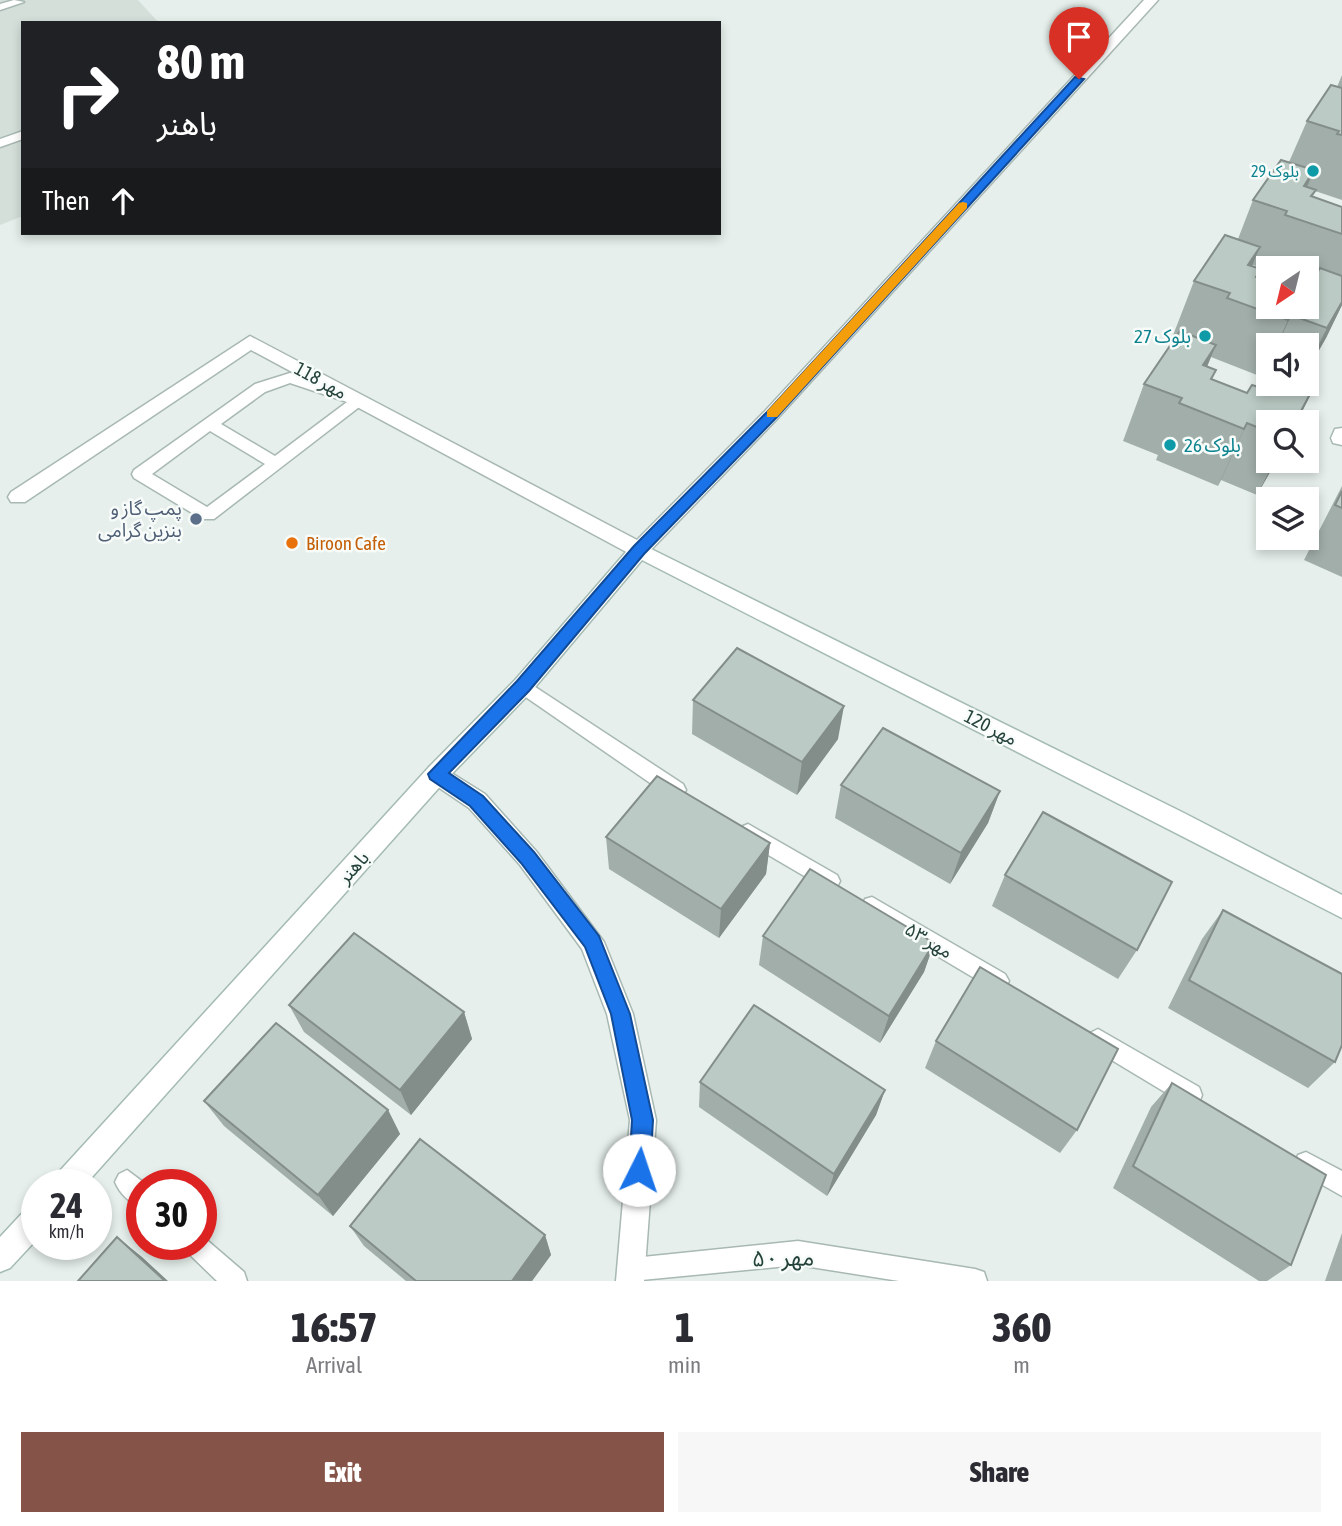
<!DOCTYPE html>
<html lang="en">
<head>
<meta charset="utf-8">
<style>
	body { margin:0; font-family:"Asap Condensed","Noto Sans Arabic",sans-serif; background:#f7f7f7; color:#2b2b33; height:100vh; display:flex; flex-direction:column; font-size:26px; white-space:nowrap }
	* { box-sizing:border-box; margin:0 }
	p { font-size:23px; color:#7c7c81 }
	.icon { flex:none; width:38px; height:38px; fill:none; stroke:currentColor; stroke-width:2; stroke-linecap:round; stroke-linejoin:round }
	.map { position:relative; height:1281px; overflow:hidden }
	.details { display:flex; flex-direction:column; background:#fff; flex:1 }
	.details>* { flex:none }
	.top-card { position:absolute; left:21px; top:21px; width:700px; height:214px; border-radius:0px; box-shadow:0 4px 10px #0003; background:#202124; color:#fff; overflow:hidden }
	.needle { width:46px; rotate:215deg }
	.controls { position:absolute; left:1256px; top:256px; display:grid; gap:14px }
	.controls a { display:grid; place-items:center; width:63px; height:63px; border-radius:0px; background:#fff; box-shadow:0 4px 10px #0003; font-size:35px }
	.speed { position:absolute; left:21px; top:1169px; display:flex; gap:14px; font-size:35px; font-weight:700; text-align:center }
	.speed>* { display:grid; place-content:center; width:91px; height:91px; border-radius:50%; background:#fff; box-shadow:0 4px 10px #0003; line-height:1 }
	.speed small { font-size:18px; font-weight:400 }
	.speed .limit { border:10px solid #d22; background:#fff; color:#111 }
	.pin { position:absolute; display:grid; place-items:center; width:60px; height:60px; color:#fff; margin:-72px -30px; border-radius:50% 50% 50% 0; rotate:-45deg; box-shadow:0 0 7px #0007 }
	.pin .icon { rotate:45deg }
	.me { position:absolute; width:77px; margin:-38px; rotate:4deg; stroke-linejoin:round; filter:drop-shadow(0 0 5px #0008) }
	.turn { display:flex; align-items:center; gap:24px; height:147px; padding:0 21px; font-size:32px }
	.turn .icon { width:91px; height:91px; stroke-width:2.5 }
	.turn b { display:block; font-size:49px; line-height:60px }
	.then { display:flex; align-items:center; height:66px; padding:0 21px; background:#0003; gap:14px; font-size:26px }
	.eta { display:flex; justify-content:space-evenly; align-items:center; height:119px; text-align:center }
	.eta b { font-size:42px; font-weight:800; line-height:49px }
	.cta { display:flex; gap:14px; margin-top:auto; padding:14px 21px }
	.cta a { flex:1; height:80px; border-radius:0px; background:#855347; color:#fff; font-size:28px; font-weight:800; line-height:80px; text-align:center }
	.cta a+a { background:#f7f7f7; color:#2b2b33 }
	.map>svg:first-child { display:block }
</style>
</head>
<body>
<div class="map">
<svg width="1342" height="1281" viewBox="0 0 1342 1281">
	<rect width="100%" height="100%" fill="#e6efeb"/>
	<path fill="#d4dfda" d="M0,0h138l21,23h-136v193l-23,9z"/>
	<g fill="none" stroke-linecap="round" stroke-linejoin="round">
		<defs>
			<path id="lane" d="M14,0l10,2 -24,8v-6z
				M23,131v8l-23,8v-8z
				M290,373l74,24 3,4 -153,118h-12l-68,-41 -2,-4 2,-4 121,-86zM290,383l57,19 -72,54 -54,-32 44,-32zM210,431l55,33 -58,43 -55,-33z
				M523,679l160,105 3,6 -3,6 -7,2 -7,-2 -152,-105 -3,-5 3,-5z
				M748,824l89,51 3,6 -3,6 -7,3 -7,-3 -82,-48 -3,-6 3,-6z
				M872,897l133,77 4,7 -4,7 -7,3 -7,-3 -126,-75 -3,-7 3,-7z
				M1098,1029l101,58 3,8 -3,8 -8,3 -8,-3 -93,-56 -3,-7 3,-7z
				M1306,1152l36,19v25l-44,-25 -3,-8 3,-8z
				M127,1170l20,15h-5v23c-12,-5 -22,-14 -27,-26l4,-8z
				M201,1235l43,37 3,9h-30l-30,-29 -4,-8h18z
				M798,1241l177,28 9,3 3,9h-88l-101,-16 -167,16 -6,-3 -4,-8 4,-8 8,-4z"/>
			<path id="street" d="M1144,0h14l-381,419 -131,136 -7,2 -7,-2 -381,-205 -226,152h-14l-3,-5 3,-5 239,-156 387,204 128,-129z
				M1342,428v17l-9,-2 -2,-5 4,-9z
				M437,764l48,30 51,57 68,91 29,72 23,106 -12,161h-28l14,-161 -23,-106 -25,-65 -62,-84 -51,-57 -40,-27 -3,-7 3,-7z"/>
			<path id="secondary" d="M639,543l545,270 158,82v23l-700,-358 -111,132 -86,89 -360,404h-33l4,-10 373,-408 86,-87 117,-135z
				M37,1204v35l-27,29 -10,4v-35l27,-29z"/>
		</defs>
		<use href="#lane" stroke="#a8b8b2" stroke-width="3"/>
		<use href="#street" stroke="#a8b8b2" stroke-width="3"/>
		<use href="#secondary" stroke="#a4bbb3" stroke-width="3"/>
		<use href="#lane" fill="#fff" fill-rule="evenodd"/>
		<use href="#street" fill="#fff" fill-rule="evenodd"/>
		<use href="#secondary" fill="#fff" fill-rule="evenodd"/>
	</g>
	<path fill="#a1aea9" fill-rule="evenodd" d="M1342,75v125l-27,-9 -2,6 29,10v98l-16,33 -19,33v-26h-38v29l-4,-2 -3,5 -51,-20 -4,10 9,3 -4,9 35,14 69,-10 -19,39h-28v38h8l-20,35 -36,-15 -3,6 -62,-26 2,-5 -35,-14 21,-57 30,-45 -2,-1 22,-57 44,-42 15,-39 36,-38 18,-41 30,-34zM1253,265l10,3 -2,4 8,3v-7h38v38l-50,-29 4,-8 -9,-3z
		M1342,486v91l-38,-17z
		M693,700l145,39 -41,56 -105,-61z
		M841,785l159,6 -12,32 -38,61 -115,-66z
		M606,837l164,6 -4,31 -47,64 -110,-69z
		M1005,875l132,75 -19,29 -126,-73z
		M1223,910l112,152 -27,26 -140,-80 34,-69z
		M763,936l171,7 -10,29 -44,71 -121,-78z
		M289,1005l175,7 8,27 -61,76 -107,-83z
		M936,1041l141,89 -17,23 -135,-85z
		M700,1082l185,8 -9,25 -49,81 -128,-89z
		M1172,1083l119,182 -24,16h-8l-146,-93 38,-81z
		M204,1101l184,9 12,24 -67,82 -109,-90z
		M350,1226l195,9 6,20 -19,26h-126l-42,-35z
		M1342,1233v48h-17z"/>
	<path fill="#838d89" d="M1314,170l-20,48 10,-32z
		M1260,247l-23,54 11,-36z
		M1342,302v3l-16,33 -19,33v-3l20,-40z
		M1291,315l-13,30h-1l11,-25z
		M1216,345l-24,57 11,-37z
		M1316,383l-19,39h-2z
		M1247,423l-26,57 -3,6 26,-57z
		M1275,460h2l-20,35z
		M844,706l-6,33 -41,56 5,-33z
		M1000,791l-12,32 -38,61 11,-31z
		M770,843l-4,31 -47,64 2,-29z
		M934,943l-10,29 -44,71 9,-27z
		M464,1012l8,27 -61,76 -11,-25z
		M885,1090l-9,25 -49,81 7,-22z
		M388,1110l12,24 -67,82 -15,-21z
		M545,1235l6,20 -19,26h-20z
		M117,1237l25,20 26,24h-3z"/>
	<path fill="#bbcac4" stroke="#838d89" stroke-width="2" d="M1331,85l11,3v47l-5,-1 2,-3 -32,-10z
		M1281,160l33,10 -10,16 12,4 -5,6 31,11v27l-57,-19 2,-4 -34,-11z
		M1225,235l35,12 -12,18 13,4 -5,8 13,4v25h38v-20h2l11,-18 22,8v26l-15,26 -36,-13 -3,5 -61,-22 3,-5 -36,-12z
		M1180,331l36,14 -13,20 13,5 -5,9 36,14 5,-8 16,5 4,-7h35v-3l9,3 -21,39h-26v10l-22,-9 -3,6 -65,-26 3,-5 -38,-14z
		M1342,491v17l-7,-3z
		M737,648l107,58 -42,56 -109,-62z
		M883,728l117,63 -39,62 -120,-68z
		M657,776l113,67 -49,66 -115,-72z
		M1043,812l129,70 -35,68 -132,-75z
		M810,869l124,74 -45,73 -126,-80z
		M1223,910l119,64v71l-7,17 -146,-82z
		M354,933l110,79 -64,78 -111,-85z
		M980,967l138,82 -41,81 -141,-89z
		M754,1005l131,85 -51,84 -134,-92z
		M276,1023l112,87 -70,85 -114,-94z
		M1172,1083l154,92 -35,90 -158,-99z
		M420,1139l125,96 -33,46h-96l-66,-55z
		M117,1237l48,44h-87z"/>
	<path fill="#1a73e8" stroke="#114b97" stroke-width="2" d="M1075,77l9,2 -308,339 -132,136 -115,137 -80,82 34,23 51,56 65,84 31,78 23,106 -3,50 -3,7 -8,3 -7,-3 -3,-7 3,-50 -21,-106 -26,-67 -64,-84 -51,-57 -40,-27 -2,-5 89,-93 117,-135 133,-134z"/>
	<path fill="#f59e0b" d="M963,202l4,1v5l-190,209h-10v-6l192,-208z"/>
	<g fill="#0f9aa8" stroke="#f7fbf9" stroke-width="2.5">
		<circle cx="1313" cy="171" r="7"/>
		<circle cx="1205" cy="336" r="7"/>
		<circle cx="1170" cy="445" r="7"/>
	</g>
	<circle fill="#5c6f8a" stroke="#f7fbf9" stroke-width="2.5" cx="196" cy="519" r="7"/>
	<circle fill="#e8710a" stroke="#f7fbf9" stroke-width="2.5" cx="292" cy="543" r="7"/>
	<g text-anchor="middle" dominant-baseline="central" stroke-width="5" stroke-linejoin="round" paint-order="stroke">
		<g font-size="16" fill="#0d838f" stroke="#f7fbf9" text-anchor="end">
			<text x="1299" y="171">بلوک 29</text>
		</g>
		<g font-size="19" fill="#0d838f" stroke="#f7fbf9" text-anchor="end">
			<text x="1191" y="336">بلوک 27</text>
			<text x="1184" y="445" text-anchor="start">بلوک 26</text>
		</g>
		<g font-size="19" fill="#24423a" stroke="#f7fbf9">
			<text transform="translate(321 380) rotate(29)">مهر 118</text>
			<text transform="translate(991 727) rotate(27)">مهر 120</text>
			<text transform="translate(353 867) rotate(-48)">باهنر</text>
			<text transform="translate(929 940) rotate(31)">مهر ۵۳</text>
		</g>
		<g font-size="19" fill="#4e5e75" stroke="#f7fbf9" text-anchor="end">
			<text x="182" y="508">پمپ گاز و<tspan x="182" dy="22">بنزین گرامی</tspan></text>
		</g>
		<g font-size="19" fill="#c56008" stroke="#f7fbf9" text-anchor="start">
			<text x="306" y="543">Biroon Cafe</text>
		</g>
		<g font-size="23" fill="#24423a" stroke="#f7fbf9">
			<text transform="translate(783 1258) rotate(-1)">مهر ۵۰</text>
		</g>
	</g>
</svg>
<div class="controls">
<a><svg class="needle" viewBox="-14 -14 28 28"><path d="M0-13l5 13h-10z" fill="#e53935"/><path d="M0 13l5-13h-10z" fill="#7c7c81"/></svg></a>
<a><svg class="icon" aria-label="sound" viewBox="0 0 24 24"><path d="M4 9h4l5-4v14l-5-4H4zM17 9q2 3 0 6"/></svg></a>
<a><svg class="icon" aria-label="search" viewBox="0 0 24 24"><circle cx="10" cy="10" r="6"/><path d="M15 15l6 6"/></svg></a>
<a><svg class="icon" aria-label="layers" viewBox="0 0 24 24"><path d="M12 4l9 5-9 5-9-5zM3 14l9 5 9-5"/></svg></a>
</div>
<div class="speed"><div>24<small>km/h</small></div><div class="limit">30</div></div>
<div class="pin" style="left:1079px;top:79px;background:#d93025"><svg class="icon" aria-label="arrive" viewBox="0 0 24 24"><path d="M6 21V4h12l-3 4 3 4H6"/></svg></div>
<svg class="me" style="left:639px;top:1170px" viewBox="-20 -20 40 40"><circle r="19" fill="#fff"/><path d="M0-13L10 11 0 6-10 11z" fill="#1a73e8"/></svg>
<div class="top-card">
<div class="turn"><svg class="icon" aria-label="right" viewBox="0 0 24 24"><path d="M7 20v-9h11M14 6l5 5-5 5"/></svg><div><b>80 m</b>باهنر</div></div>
<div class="then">Then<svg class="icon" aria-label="ahead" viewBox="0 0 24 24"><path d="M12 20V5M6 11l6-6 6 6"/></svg></div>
</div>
</div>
<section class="details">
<div class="eta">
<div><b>16:57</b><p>Arrival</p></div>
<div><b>1</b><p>min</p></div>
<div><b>360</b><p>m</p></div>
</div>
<div class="cta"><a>Exit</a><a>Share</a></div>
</section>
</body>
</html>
